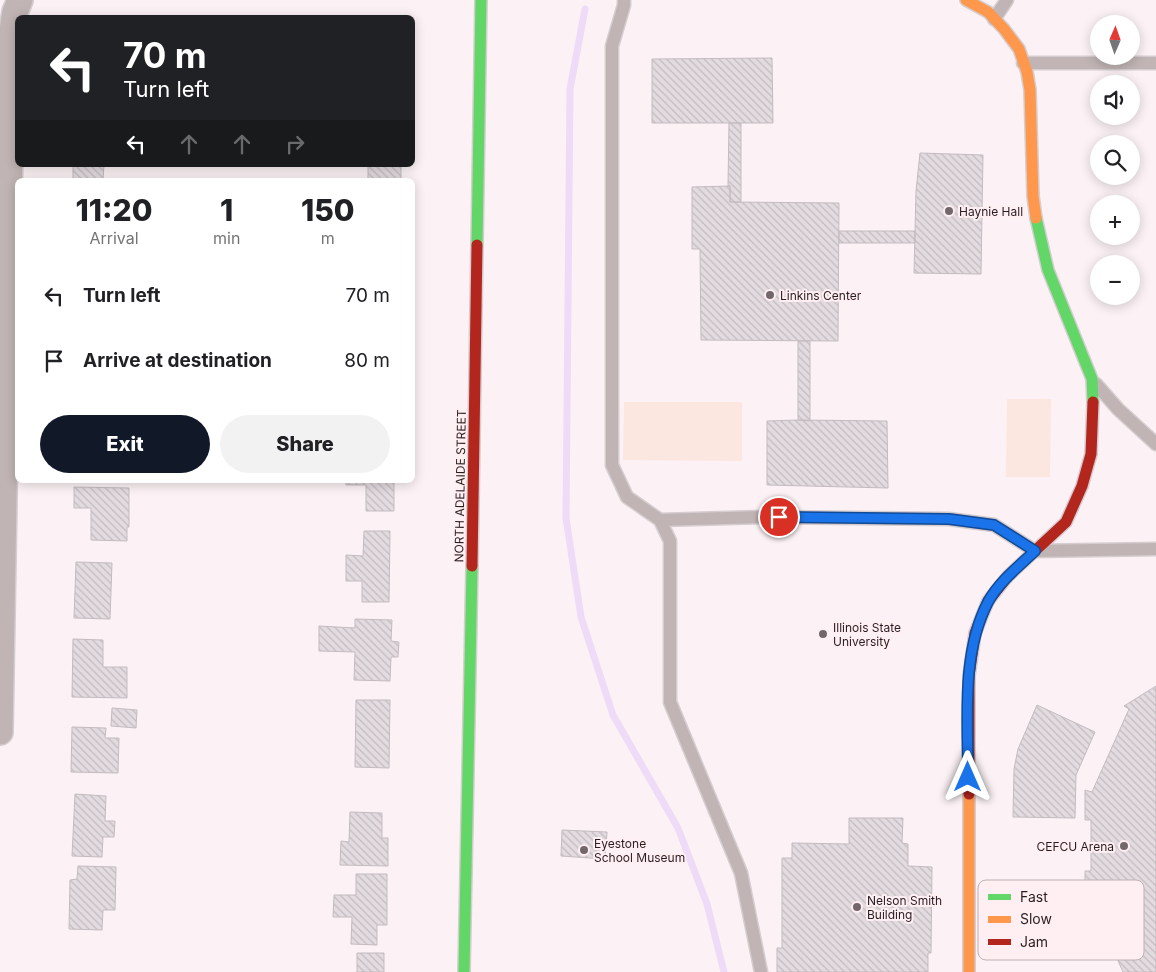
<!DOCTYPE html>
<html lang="en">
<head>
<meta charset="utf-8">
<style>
	body { margin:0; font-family:Inter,sans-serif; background:#f2f2f2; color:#202124; height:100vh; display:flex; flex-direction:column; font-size:19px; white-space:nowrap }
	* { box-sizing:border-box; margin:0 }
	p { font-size:16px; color:#757577 }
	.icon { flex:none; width:28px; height:28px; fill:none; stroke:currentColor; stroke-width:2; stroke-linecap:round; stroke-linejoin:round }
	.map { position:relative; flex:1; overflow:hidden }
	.panel { position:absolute; left:15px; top:178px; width:400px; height:305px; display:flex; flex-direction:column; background:#fff; border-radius:8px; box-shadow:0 2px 12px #0003 }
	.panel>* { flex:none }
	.banner { position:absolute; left:15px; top:15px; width:400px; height:152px; border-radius:8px; box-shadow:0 2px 12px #0003; background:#202124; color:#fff; overflow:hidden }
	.needle { width:32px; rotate:2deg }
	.buttons { position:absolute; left:1090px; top:15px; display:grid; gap:10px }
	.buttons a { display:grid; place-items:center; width:50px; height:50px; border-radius:50%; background:#fff; box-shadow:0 2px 12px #0003; font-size:25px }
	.pin { position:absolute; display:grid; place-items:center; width:42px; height:42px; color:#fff; margin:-21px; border:2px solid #fff; border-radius:50%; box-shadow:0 1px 5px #0007 }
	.me { position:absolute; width:55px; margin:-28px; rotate:0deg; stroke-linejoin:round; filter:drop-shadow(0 0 4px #0008) }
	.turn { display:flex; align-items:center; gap:18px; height:105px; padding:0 25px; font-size:22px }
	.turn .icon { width:65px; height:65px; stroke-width:2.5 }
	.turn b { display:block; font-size:35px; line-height:42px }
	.lanes { display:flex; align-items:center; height:48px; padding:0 25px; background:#0003; justify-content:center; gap:25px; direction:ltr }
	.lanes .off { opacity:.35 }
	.eta { display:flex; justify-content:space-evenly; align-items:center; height:85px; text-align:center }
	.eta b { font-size:30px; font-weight:800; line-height:35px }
	.button { display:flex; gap:10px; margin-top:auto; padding:10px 25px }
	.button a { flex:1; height:58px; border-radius:30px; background:#111827; color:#fff; font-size:20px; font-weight:800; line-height:58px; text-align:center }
	.button a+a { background:#f2f2f2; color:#202124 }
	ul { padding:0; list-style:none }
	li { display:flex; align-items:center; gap:15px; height:65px; padding:0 25px }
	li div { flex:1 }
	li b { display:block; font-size:19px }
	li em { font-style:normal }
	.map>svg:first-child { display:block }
</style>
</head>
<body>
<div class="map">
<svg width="1156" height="972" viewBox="0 0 1156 972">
	<defs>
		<pattern id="building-back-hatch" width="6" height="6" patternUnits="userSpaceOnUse" patternTransform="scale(1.25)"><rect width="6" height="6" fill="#e3dbdf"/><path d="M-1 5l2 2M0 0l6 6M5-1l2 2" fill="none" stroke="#c3bcbf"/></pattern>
	</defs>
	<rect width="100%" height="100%" fill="#fcf2f5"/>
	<path fill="#fbe6e0" d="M1007,399h44l-1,78h-44z
		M624,402h118v59l-119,-1z"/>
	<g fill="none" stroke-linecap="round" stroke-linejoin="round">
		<path stroke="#eddbf8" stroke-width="7" d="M585,9l-15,80 -4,429 15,99 32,98 65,113 29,76 17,68"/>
	</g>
	<path fill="url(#building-back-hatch)" stroke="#c3bbbf" d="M412,45h2l-1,83h-1z
		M772,58l1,65h-121v-64z
		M729,123h12v79h-11v-16h-2z
		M920,153l63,2 -2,119 -67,-1 2,-82z
		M73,165h31l-1,15h-30z
		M368,165h33v15h-33z
		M730,186v16l109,1 -1,138 -137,-1 -1,-91h-8v-62z
		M839,231h76v12h-76z
		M798,341h12v80l-12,-1z
		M798,420l89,1 1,67 -121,-3v-64z
		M346,480h48v31h-28v-26h-20z
		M74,487l55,1v39h-2v14l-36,-1v-32h-17z
		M364,531h26l-1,71h-27v-21h-16v-26l17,1z
		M76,562l36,1 -2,56 -36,-1z
		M355,619l37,1 -1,21 8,1 -1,15h-7l-1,24 -36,-1 1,-28 -36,-1v-25l36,2z
		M73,639l30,1v27h24v31l-55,-1z
		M1156,686v286h-33l-31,-71 -7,1v-31h6v-51h-6v-30l7,2 37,-83 -5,-3z
		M356,700h34l-1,68 -34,-1z
		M1037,705l58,27 -19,43 -1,43 -62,-1 1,-48 4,-20z
		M112,708l25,2 -1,18 -25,-2z
		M72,727l34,1 -1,10h14l-1,35 -47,-1z
		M75,794l31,2 -1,25h10l-1,16h-11l-1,20 -30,-1z
		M350,812l32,1v25h6v28l-48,-1 1,-24 8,1z
		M849,818h54l-1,25 6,1v22l24,1 -1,86h-3v19h-151v-24h5v-90h10v-15l57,1z
		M562,830l45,2 -2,27 -44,-3z
		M78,866l38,1 -1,43h-12l-1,20 -33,-1 1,-49 7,-1z
		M356,874h31v51h-10v20l-26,-1 1,-27h-19l1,-22h22z
		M357,953h27v19h-27z"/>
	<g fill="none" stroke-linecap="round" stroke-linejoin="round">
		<defs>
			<path id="lane" d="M624,0v5l-12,41v419l15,32 33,23 10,21v161l71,171 20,99
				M994,19l13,-19
				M1023,63h133
				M1096,384l22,25 38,35
				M660,520l101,-3 188,2 45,6 41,26 121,-2"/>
			<path id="street" d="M0,732l12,-701 3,-19 5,-12"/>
			<path id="fast" d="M1036,218l12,52 44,109 1,23
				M477,245l4,-245
				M464,972l8,-406"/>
			<path id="slow" d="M966,0l22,12 16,17 15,20 8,23 3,18 3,106 3,22
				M969,794v178"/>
			<path id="jam" d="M472,566l5,-321
				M969,794v-118l6,-43 13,-32 20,-25 58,-54 16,-36 9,-32 2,-52"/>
		</defs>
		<use href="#lane" stroke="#d5cdd0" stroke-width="15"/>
		<use href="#street" stroke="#d5cdd0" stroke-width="28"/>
		<use href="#fast" stroke="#d5cdd0" stroke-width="14"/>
		<use href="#slow" stroke="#d5cdd0" stroke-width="14"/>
		<use href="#jam" stroke="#d5cdd0" stroke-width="14"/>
		<use href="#lane" stroke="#c0b4b4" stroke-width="12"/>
		<use href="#street" stroke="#c0b4b4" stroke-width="25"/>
		<use href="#fast" stroke="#63d668" stroke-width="11"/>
		<use href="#slow" stroke="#ff974d" stroke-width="11"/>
		<use href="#jam" stroke="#b3261e" stroke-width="11"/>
	</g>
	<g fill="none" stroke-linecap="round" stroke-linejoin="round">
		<defs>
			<path id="route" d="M779,517l170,2 45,6 41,26c-17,16 -36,31 -47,51 -27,52 -20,118 -20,175"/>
		</defs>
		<use href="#route" stroke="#114b97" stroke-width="12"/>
		<use href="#route" stroke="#1a73e8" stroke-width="9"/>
	</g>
	<g fill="#72686b" stroke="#ffeff3" stroke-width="2">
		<circle cx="949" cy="211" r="5"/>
		<circle cx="770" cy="295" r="5"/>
		<circle cx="823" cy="634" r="5"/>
		<circle cx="1124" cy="846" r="5"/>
		<circle cx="584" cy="850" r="5"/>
		<circle cx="857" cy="907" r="5"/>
	</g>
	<g text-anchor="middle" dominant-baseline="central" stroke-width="4" stroke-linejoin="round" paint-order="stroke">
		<g font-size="12" fill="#281e21" stroke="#ffeff3" text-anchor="start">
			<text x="959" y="211">Haynie Hall</text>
			<text x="780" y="295">Linkins Center</text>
			<text x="833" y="627">Illinois State<tspan x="833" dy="14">University</tspan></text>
			<text x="594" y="843">Eyestone<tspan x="594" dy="14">School Museum</tspan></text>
			<text x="1114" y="846" text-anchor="end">CEFCU Arena</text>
			<text x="867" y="900">Nelson Smith<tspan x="867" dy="14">Building</tspan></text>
		</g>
		<g font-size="12" fill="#281e21" stroke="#ffeff3">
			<text transform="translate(460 486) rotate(-89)">NORTH ADELAIDE STREET</text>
		</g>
	</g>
	<rect x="978" y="880" width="166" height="80" rx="8" fill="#ffeff3" stroke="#beb0b4" stroke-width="1"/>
	<rect x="988" y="894" width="23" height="6" fill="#63d668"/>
	<rect x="988" y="916" width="23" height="7" fill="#ff974d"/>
	<rect x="988" y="939" width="23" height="6" fill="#b3261e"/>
	<g font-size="14" fill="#281e21">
		<text x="1020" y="902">Fast</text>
		<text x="1020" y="924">Slow</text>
		<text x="1020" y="947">Jam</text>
	</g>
</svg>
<div class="buttons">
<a><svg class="needle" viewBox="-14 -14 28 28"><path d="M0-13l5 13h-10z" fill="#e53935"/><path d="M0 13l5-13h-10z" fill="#757577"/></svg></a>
<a><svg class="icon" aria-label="sound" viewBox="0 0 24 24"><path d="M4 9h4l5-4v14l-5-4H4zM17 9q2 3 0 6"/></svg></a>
<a><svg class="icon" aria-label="search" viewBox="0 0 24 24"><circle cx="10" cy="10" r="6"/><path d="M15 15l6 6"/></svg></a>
<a>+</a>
<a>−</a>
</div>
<div class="pin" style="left:779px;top:517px;background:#d93025"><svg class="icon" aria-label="arrive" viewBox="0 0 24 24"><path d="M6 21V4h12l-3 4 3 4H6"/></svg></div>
<svg class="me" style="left:968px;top:777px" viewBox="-20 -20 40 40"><path d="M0-17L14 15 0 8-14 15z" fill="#1a73e8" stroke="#fff" stroke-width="4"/></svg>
<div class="banner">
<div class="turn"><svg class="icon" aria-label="left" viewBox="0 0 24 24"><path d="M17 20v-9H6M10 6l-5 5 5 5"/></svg><div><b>70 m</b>Turn left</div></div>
<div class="lanes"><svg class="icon" aria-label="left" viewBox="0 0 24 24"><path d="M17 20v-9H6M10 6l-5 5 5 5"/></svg><svg class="icon off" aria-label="ahead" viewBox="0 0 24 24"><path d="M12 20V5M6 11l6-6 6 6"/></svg><svg class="icon off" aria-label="ahead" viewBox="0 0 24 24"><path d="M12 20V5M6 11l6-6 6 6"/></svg><svg class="icon off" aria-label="right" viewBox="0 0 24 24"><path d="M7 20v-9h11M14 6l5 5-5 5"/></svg></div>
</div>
<section class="panel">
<div class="eta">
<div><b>11:20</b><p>Arrival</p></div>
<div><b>1</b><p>min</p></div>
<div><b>150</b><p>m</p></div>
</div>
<ul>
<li><svg class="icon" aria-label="left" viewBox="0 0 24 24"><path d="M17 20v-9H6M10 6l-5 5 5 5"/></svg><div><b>Turn left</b></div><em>70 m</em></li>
<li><svg class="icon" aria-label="arrive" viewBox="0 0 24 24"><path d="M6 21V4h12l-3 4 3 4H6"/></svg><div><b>Arrive at destination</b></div><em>80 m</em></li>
</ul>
<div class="button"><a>Exit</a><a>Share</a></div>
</section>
</div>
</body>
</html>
